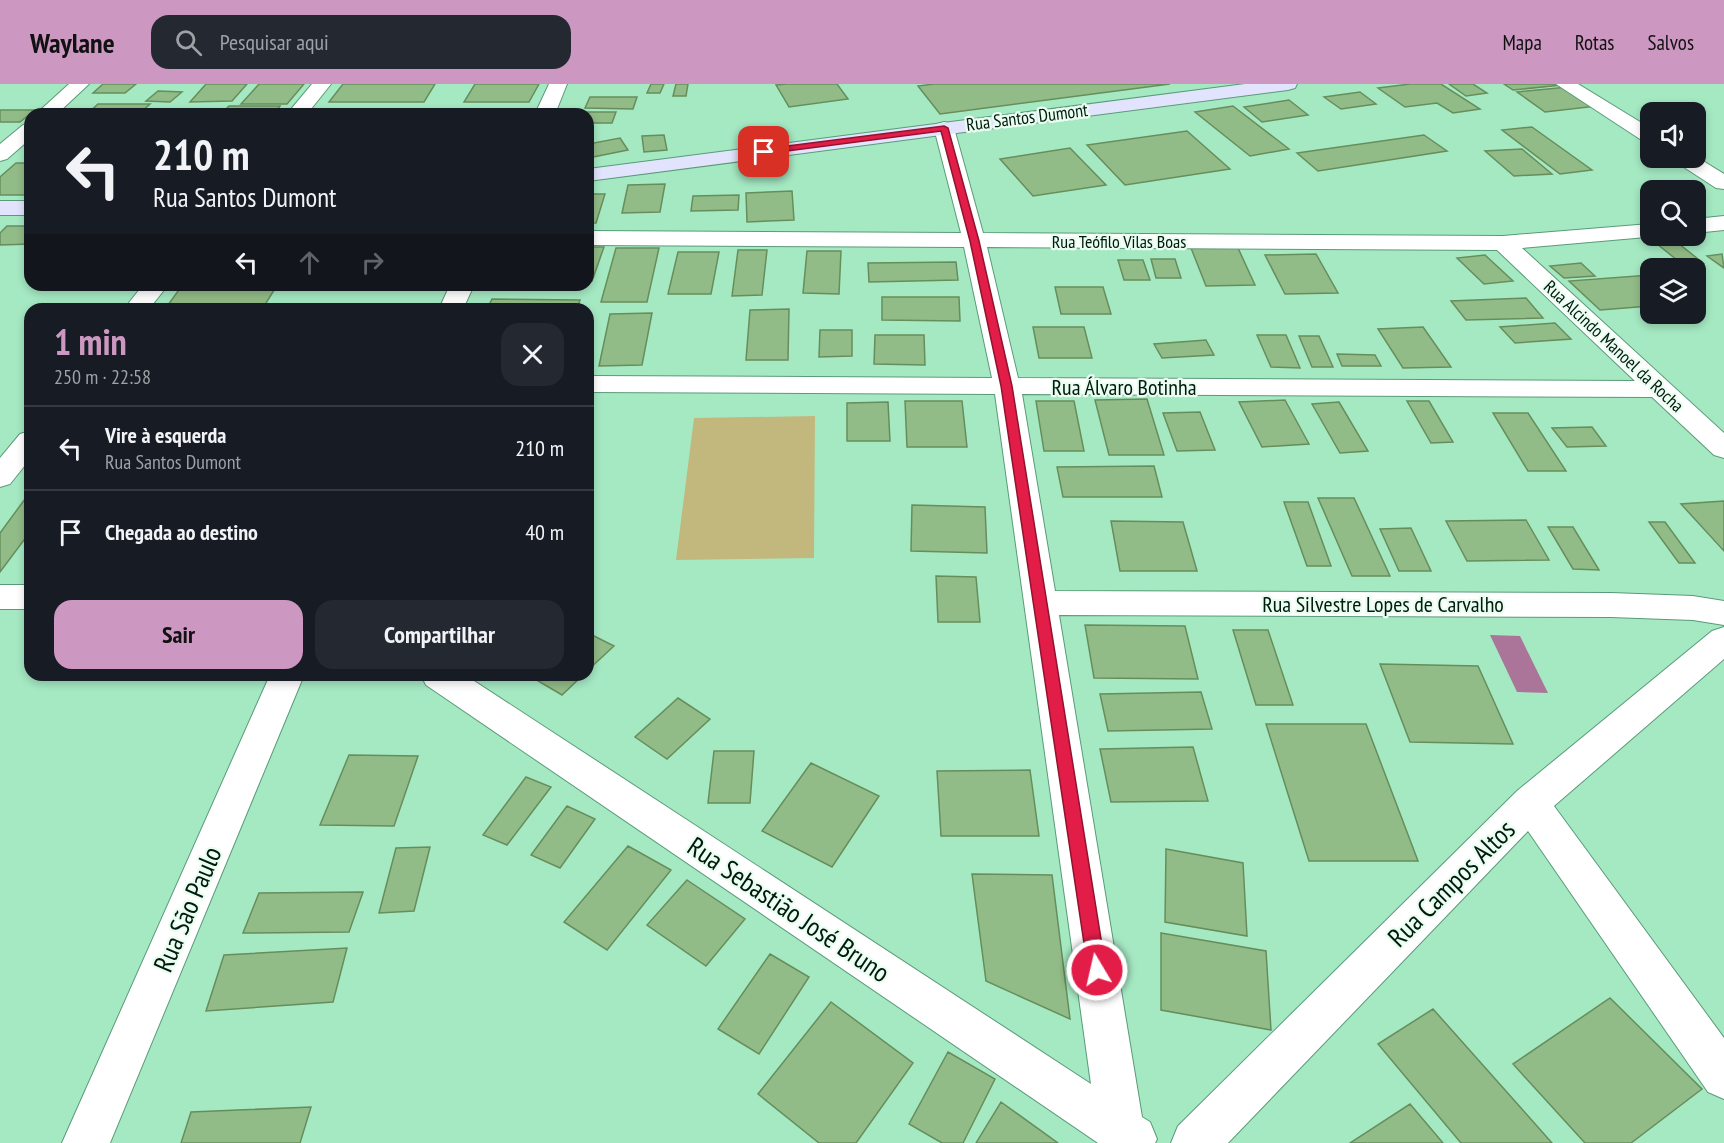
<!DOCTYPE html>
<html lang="pt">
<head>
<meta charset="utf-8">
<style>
	body { margin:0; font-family:"PT Sans Narrow",sans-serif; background:#242831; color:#f1f3f6; height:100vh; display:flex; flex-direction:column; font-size:22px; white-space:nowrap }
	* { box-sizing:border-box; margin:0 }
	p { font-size:20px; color:#9ea1a6 }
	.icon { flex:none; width:33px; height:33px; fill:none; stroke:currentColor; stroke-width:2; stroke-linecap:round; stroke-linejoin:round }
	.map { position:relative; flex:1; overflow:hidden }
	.details { position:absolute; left:24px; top:219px; width:570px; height:378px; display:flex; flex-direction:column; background:#171b24; border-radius:18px; box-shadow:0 3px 9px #0003 }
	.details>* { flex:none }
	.guide { position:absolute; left:24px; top:24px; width:570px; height:183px; border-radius:18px; box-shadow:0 3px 9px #0003; background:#171b24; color:#f1f3f6; overflow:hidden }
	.buttons { position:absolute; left:1640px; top:18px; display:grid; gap:12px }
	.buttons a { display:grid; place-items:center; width:66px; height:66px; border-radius:12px; background:#171b24; box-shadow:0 3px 9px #0003; font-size:30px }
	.pin { position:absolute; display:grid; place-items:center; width:51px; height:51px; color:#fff; margin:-26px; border-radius:12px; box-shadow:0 3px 9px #0006 }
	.me { position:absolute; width:66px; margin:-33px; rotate:351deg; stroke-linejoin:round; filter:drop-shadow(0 0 4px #0008) }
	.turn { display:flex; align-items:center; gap:21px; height:126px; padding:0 30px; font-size:27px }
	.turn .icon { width:78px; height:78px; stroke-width:2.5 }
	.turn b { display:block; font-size:42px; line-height:51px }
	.lanes { display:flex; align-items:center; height:57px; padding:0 30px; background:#0003; justify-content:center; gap:30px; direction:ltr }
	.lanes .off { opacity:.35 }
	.round { display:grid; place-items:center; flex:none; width:63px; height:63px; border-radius:18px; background:#242831 }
	.headline { display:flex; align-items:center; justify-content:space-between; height:102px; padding:0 30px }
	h1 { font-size:36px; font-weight:800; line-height:45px; color:#cc98c2 }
	.primary-button { display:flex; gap:12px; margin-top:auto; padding:12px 30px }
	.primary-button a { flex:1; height:69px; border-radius:18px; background:#cc98c2; color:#111; font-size:24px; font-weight:800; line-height:69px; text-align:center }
	.primary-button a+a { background:#242831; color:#f1f3f6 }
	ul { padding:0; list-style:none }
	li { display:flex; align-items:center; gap:18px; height:84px; padding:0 30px; border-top:2px solid #363941 }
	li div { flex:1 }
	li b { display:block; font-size:22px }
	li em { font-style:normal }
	header { display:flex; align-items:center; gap:36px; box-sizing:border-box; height:84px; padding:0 30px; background:#cc98c2; color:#111 }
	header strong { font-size:28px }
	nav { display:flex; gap:33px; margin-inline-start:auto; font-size:21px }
	.search { width:420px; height:54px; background:#242831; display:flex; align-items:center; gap:15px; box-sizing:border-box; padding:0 21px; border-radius:18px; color:#9ea1a6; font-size:22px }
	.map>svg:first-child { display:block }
</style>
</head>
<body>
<header>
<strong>Waylane</strong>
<div class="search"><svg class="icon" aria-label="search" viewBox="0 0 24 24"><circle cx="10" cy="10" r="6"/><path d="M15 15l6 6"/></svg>Pesquisar aqui</div>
<nav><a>Mapa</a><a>Rotas</a><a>Salvos</a></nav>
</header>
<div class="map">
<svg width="1724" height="1059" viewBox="0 0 1724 1059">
	<rect width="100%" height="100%" fill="#a5e9c3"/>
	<path fill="#c2b87e" d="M815,332l-1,142 -138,2 18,-142z"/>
	<path fill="#ab759a" d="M1490,551l30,1 28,57 -31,-1z"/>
	<path fill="#92bc87" stroke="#668e5c" stroke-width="1.5" d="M103,0h33l-11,9h-32z
		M206,0h41l-15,17 -42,1z
		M259,0h45l-17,20h-46z
		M343,0h92l-11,18h-95z
		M475,0h64l-10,18h-65z
		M651,0h13l-4,9h-13z
		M676,0h12l-2,12h-13z
		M787,0h50l11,15 -59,8 -13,-22z
		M934,0h236l-230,30 -22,-28z
		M1410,0h31l39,25 -27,4 -16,-10 -32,4 -27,-19z
		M1449,0h24l14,9 -21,3z
		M1504,0h56l2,1 -49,5z
		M1568,3l29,19 -52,6 -28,-20z
		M158,7l24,1 -12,10 -24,-1z
		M1360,8l16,12 -35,5 -17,-12z
		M590,13h47l-4,12 -48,-1z
		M1289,16l19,15 -46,7 -18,-15z
		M98,20h52l-11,10h-52z
		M229,22h51l-6,8h-53z
		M1233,22l56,43 -39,7 -55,-44z
		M0,26h35l-15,12h-20z
		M575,28h41l-4,11h-24v-9h-14z
		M1532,43l60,43 -32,4 -58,-44z
		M1187,47l43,38 -105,16 -38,-40z
		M664,51l3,15 -23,2 -2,-16z
		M1424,51l23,16 -129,20 -21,-18z
		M620,54l8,12 -40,8v-14z
		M1070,64l36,37 -73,11 -33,-37z
		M1522,65l30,25 -38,2 -29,-25z
		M16,79h14v32h-30v-18z
		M665,100l-5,28 -38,1 6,-28z
		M792,107l2,29 -47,2 -1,-29z
		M588,110h17l-9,29h-8z
		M739,111l-1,15 -47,1 2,-15z
		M7,142h23v18l-30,1v-12z
		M1678,159l25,20 -21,1 -25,-20z
		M588,163h16l-12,34 -4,-1z
		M616,164h43l-12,54h-46z
		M1191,164h47l17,37 -49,1z
		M738,166h29l-5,45 -30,1z
		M807,167h34l-2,43 -36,-1z
		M678,168h41l-8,42h-43z
		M1316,170l22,39 -53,1 -20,-39z
		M1722,170l2,14 -17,-12z
		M1485,171l28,26 -29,3 -27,-26z
		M1151,175h24l6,19h-25z
		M1118,176h25l7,20h-26z
		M956,178l2,18 -89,2 -1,-19z
		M1581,179l14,13 -31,2 -14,-12z
		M1650,191v31l-50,4 -31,-29z
		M181,203h95l-13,21 -98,1z
		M1055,203h48l8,27h-50z
		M882,213h77l1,24 -78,-1z
		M1526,214l17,20 -77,2 -15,-19z
		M492,215l88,1 -3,9h-90z
		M789,225l-1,51h-42l4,-50z
		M652,229l-10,52 -43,1 11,-52z
		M1555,239l16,16 -56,4 -15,-16z
		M1033,243h51l8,31h-53z
		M1423,243l28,40 -48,1 -25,-39z
		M820,246h32v26l-33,1z
		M875,251h49l1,30 -51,-1z
		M1257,251h29l14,33 -29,-1z
		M1299,252h20l14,31h-21z
		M1206,256l8,15 -52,3 -8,-14z
		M1337,270l38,1 6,11h-39z
		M1147,315l17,56h-55l-14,-55z
		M1285,316l24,44 -47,3 -23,-45z
		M905,317h57l5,46h-60z
		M1036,317h38l10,50h-40z
		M1407,317h22l24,41 -22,1z
		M888,318l2,39h-43v-38z
		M1339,318l29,49 -28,2 -28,-49z
		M1200,328l15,38 -38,1 -14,-38z
		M1493,329h35l38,58h-38z
		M1592,343l14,19 -39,1 -15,-19z
		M1154,382l8,31h-99l-6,-30z
		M1318,414h36l36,78h-38z
		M25,415h5v33l-30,40v-39z
		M1724,417v50l-43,-47z
		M1284,418h24l23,64h-24z
		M912,421l73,2 2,46 -76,-2z
		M1526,436l23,40 -82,1 -21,-40z
		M1111,437l72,1 14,49h-77z
		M1649,438h16l30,41h-16z
		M1548,443h25l26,43 -26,-1z
		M1411,444l20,43h-32l-19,-42z
		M936,492l40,1 4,45h-42z
		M1085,541l100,1 13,53 -104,-1z
		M1233,546h35l25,75h-37z
		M588,549l26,13 -26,24z
		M1380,580l98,2 35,78 -103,-2z
		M528,591h55l-21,20z
		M1201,608l11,37 -104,2 -8,-37z
		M678,614l32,21 -43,40 -32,-22z
		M1266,640h100l52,137h-109z
		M1193,663l15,54 -97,1 -11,-53z
		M714,667h40l-4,52h-42z
		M349,671l69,1 -24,70 -74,-1z
		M811,679l68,33 -47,71 -70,-36z
		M1030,686l9,66h-98l-4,-65z
		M526,693l25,10 -44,58 -24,-10z
		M567,722l28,13 -35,49 -29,-13z
		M628,762l43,24 -64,80 -43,-28z
		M430,763l-16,64 -35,2 17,-65z
		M1166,765l77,14 4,73 -82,-14z
		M972,790l80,1 18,144 -84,-38z
		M687,796l58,39 -39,47 -59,-41z
		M363,808l-14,40 -106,1 16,-40z
		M1161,849l105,18 5,79 -110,-20z
		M347,864l-14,54 -127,9 18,-56z
		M770,870l39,23 -50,77 -41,-25z
		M1610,914l92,91 -71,54h-46l-72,-79z
		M831,918l82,61 -57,80h-37l-61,-49z
		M1433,925l119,134h-91l-83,-99z
		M948,968l47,27 -32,64h-21l-33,-19z
		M1001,1018l57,41h-82z
		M1410,1020l33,39h-93z
		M311,1023l-11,36h-119l10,-31z"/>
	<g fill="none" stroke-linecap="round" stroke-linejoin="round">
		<defs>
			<path id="street" d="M69,0h20l-32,30h-21z
				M312,0h19l-24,30h-20z
				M549,0h18l-12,30h-20z
				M1556,0h22l72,44v15l-7,-2z
				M944,38l7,2 3,4 29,105 520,3 147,-12v12h8l-136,12 202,185v25l-10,-3 -62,-58 -630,-3 33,197 556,2 82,3 31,5v24l-31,-5 -82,-3 -552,-2 83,502 8,5 7,17 -2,4h-57l-672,-458 -5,-10h44l626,409 -96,-690 -407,-2v-16l404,2 -28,-131 -376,-2v-14l373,2 -27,-105 3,-4zM987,163l510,3 138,131 -617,-3z
				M30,39v16l-23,20 -7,2v-17l23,-19z
				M1695,72l29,18v15l-8,-1 -40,-26 -3,-4z
				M1724,132v14l-29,3v-14z
				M143,201h25l-19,24h-25z
				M450,201h24l-11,24h-24z
				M30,347v28l-20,25 -10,3v-29l20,-24z
				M0,501h30v24h-30z
				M1724,543v32l-170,147 170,232v61l-16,-7 -180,-261 -300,312h-57l7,-17 339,-335 195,-160z
				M270,591h34l-194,468h-48z"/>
			<path id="secondary" d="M1245,0h52l-2,4 -7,2 -700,91v-12z
				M0,117h30v14h-30z"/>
		</defs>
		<use href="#street" stroke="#599b78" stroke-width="2"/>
		<use href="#secondary" stroke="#599b78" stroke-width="2"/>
		<use href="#street" fill="#fff" fill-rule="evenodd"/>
		<use href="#secondary" fill="#e2e4fd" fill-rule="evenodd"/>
	</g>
	<path fill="#e11d48" stroke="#92132f" stroke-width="1.5" d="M944,42l4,2 31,113 33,145 94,584 -3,6 -6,3 -6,-3 -3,-6 -87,-584 -31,-145 -29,-110 -177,23 -4,-2 4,-3z"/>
	<g text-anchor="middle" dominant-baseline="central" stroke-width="4.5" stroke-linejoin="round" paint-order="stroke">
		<g font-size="18" fill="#001a0d" stroke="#eafdf1">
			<text transform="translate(1027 33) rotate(-7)">Rua Santos Dumont</text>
			<text x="1119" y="157">Rua Teófilo Vilas Boas</text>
			<text transform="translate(1614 262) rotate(43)">Rua Alcindo Manoel da Rocha</text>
		</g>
		<g font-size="22" fill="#001a0d" stroke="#eafdf1">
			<text x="1124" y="303">Rua Álvaro Botinha</text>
			<text x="1383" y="520">Rua Silvestre Lopes de Carvalho</text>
		</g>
		<g font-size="27" fill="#001a0d" stroke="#eafdf1">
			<text transform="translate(1451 799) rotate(-45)">Rua Campos Altos</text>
			<text transform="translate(187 825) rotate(-67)">Rua São Paulo</text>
			<text transform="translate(789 825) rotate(34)">Rua Sebastião José Bruno</text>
		</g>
	</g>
</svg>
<div class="buttons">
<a><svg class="icon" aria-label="sound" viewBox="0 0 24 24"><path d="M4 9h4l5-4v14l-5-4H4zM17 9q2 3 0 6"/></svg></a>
<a><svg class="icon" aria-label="search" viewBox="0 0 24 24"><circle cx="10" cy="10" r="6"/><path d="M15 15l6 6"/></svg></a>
<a><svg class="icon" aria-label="layers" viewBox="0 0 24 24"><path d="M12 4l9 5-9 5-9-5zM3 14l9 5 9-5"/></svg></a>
</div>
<div class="pin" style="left:764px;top:68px;background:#d93025"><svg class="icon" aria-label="arrive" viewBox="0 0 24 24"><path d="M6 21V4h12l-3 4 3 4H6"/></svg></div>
<svg class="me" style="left:1097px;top:886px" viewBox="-20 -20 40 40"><circle r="17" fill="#e11d48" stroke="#fff" stroke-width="3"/><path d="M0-11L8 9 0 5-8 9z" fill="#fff"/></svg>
<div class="guide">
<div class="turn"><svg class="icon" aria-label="left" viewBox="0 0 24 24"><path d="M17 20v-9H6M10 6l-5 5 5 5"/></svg><div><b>210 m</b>Rua Santos Dumont</div></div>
<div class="lanes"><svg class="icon" aria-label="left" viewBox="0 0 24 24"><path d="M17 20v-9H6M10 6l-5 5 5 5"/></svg><svg class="icon off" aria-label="ahead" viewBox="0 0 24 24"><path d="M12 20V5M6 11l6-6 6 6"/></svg><svg class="icon off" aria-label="right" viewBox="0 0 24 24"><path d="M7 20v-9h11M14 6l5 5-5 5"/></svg></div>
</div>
<section class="details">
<div class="headline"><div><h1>1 min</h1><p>250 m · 22:58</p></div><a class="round"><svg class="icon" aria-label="close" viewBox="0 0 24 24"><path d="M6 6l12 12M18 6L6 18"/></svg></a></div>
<ul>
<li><svg class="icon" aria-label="left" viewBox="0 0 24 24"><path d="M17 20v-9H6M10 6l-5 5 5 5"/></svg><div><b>Vire à esquerda</b><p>Rua Santos Dumont</p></div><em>210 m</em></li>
<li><svg class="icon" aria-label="arrive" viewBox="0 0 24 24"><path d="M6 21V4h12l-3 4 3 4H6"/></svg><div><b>Chegada ao destino</b></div><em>40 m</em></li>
</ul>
<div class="primary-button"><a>Sair</a><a>Compartilhar</a></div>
</section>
</div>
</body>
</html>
